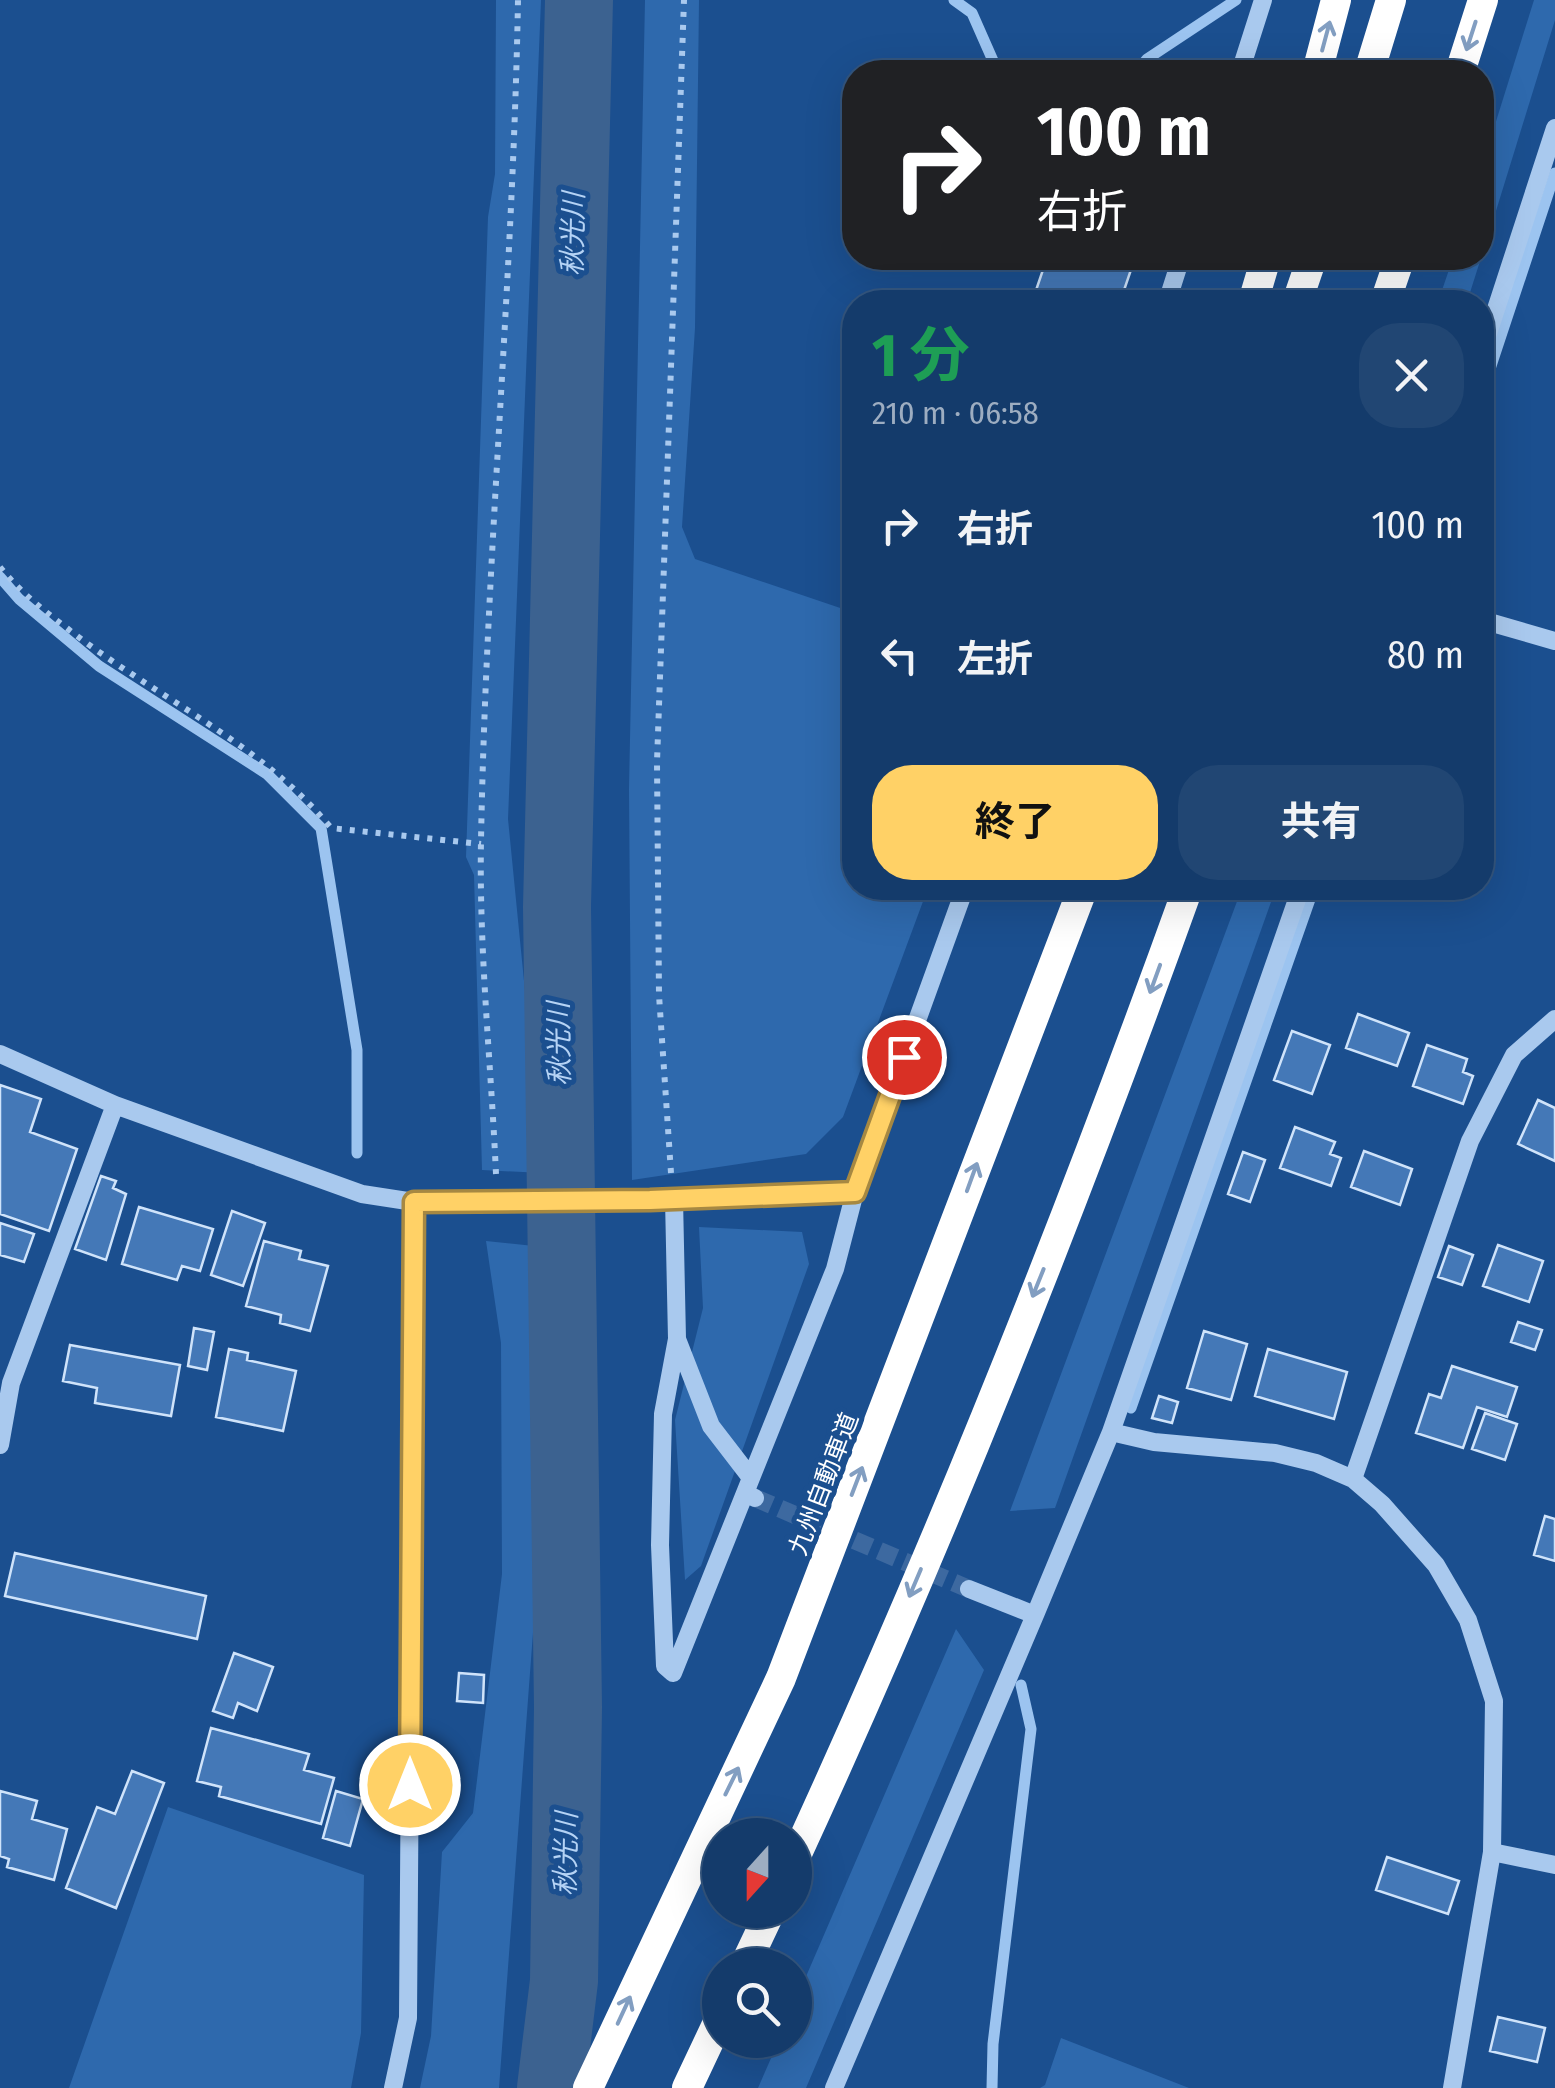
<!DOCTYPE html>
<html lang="ja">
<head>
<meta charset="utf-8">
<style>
	body { margin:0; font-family:"Fira Sans Condensed","Noto Sans JP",sans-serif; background:#214673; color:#f1f3f6; height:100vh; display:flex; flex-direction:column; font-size:38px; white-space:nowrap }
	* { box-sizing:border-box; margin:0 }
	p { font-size:32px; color:#9dadc1 }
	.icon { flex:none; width:55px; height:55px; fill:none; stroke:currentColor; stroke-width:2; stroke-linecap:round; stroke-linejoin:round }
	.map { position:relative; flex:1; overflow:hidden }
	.drawer { position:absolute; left:842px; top:290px; width:652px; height:610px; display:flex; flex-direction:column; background:#143b6b; border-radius:40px; box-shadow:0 10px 40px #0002,0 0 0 2px #33557e }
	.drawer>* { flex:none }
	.hud { position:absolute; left:842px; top:60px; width:652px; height:210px; border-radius:40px; box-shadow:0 10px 40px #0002,0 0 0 2px #33557e; background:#202124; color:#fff; overflow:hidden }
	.needle { width:65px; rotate:201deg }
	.buttons { position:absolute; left:702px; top:1818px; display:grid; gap:20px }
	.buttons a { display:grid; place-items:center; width:110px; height:110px; border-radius:50%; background:#143b6b; box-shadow:0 10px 40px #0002,0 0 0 2px #33557e; font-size:50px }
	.pin { position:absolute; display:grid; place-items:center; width:85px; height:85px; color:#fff; margin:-42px; border:5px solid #fff; border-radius:50%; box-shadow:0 2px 10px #0007 }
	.me { position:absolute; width:110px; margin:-55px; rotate:0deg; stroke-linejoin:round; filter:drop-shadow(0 0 8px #0008) }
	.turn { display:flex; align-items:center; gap:35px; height:210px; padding:0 30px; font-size:45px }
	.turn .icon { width:130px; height:130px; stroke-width:2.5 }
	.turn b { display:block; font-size:70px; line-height:85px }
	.round { display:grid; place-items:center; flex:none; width:105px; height:105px; border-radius:40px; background:#214673 }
	.head { display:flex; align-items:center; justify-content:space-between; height:170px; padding:0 30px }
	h1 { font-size:60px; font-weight:700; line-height:75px; color:#1e9e55 }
	.primary-button { display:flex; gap:20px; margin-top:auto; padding:20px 30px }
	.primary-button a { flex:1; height:115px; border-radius:40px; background:#ffd166; color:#111; font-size:40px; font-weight:700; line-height:115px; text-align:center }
	.primary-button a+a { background:#214673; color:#f1f3f6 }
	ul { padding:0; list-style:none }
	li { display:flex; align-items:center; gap:30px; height:130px; padding:0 30px }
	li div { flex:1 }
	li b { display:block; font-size:38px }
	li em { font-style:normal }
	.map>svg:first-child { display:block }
</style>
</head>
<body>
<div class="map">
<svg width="1555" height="2088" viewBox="0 0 1555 2088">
	<rect width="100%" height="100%" fill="#1b4f8f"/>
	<path fill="#2e69ad" d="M496,0h45l-33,819 35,354 -61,-3 -8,-295 -8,-18 22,-640 7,-43z
		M645,0h54l-4,328 -13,199 13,32 160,54v275h73l-85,229 -37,37 -174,26 -3,-391z
		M1534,0h21v20l-72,233v-90z
		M1453,258h28l-14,44h-29z
		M1242,888h34l-221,620 -45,3z
		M699,1227l103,5 7,32 -108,302 -16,14 -10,-160 28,-112z
		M486,1241l48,5 3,333 -38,509h-79l11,-52 11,-184 31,-39 29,-239 -1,-231z
		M956,1629l28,41 -178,418h-48l21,-48h16v-38z
		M168,1807l196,68 -3,158 -10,55h-282z
		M1061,2038l128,50h-149l5,-3z"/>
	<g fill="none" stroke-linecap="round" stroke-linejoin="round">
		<path stroke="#9cc4f0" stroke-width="11" d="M954,0l18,13 26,59
			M1136,72l11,-13 89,-59
			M1482,393l73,-220
			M0,577l19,22 80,67 168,108 54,54 36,222v103
			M1131,1408l183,-520
			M992,2088l1,-44 38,-315 -10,-44"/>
		<path stroke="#3c6290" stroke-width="68" d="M551,2088l13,-107 4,-274 -11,-800 22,-907"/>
	</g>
	<path fill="#4478b7" stroke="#cfe3fa" stroke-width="2.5" d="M1047,258h88l-15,44h-88z
		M1358,1014l51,19 -12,33 -51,-18z
		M1292,1031l38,14 -18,49 -38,-14z
		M1427,1045l40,14 -4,13 10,4 -10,28 -50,-18z
		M0,1085l41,14 -11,33 47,17 -28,82 -49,-17z
		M1538,1100l17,8v53l-37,-17z
		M1295,1127l40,15 -5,12 11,4 -10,28 -51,-18z
		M1364,1151l48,18 -12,36 -49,-18z
		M1243,1152l22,8 -15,42 -22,-8z
		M101,1176l15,5 -3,7 13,6 -20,66 -31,-11z
		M139,1207l74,22 -13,42 -18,-5 -5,14 -55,-16z
		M232,1211l33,12 -22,63 -32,-11z
		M0,1223l34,11 -10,28 -24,-7z
		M264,1241l37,10 -2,8 29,7 -18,65 -30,-8 1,-8 -35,-9z
		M1498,1245l45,16 -14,41 -46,-16z
		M1449,1246l24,9 -11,30 -24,-8z
		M1518,1322l24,8 -7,20 -24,-8z
		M194,1328l20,4 -7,38 -19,-4z
		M1204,1331l43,13 -16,56 -44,-12z
		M70,1345l110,20 -9,51 -76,-13 2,-15 -34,-7z
		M229,1349l19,4 -1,7 49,11 -13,60 -67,-14z
		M1268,1349l79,23 -13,47 -79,-23z
		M1452,1366l65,21 -10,30 -30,-10 -14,41 -47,-15 13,-39 12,4z
		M1159,1396l19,6 -6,21 -20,-5z
		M1485,1413l32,11 -12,36 -33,-11z
		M1545,1516l10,3v42l-21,-6z
		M15,1553l191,43 -9,43 -192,-43z
		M234,1653l39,14 -16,44 -19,-8 -5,15 -20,-7z
		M459,1673l25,2 -1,28 -26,-2z
		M211,1728l98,26 -5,16 30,8 -13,46 -102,-28 2,-9 -24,-6z
		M132,1771l32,12 -48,125 -50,-20 31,-81 18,7z
		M0,1791l37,10 -5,18 35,10 -13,51 -47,-13 2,-8 -9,-3z
		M336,1791l27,8 -13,47 -27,-8z
		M1387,1857l72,24 -11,33 -72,-24z
		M1498,2017l47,11 -8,34 -47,-11z"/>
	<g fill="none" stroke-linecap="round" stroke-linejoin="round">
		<path stroke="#3d69a0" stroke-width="18" stroke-dasharray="18 9" stroke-linecap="butt" d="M755,1498l214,91"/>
		<path stroke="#a9c9ee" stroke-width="6" stroke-dasharray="5 8" stroke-linecap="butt" d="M0,567c20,25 43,43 68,62 87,68 193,114 263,199l150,16
			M671,1173l-12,-178 -2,-233 27,-762
			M496,1174c-5,-111 -17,-223 -15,-333 5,-281 32,-560 37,-841"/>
		<path stroke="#a9c9ee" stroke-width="18" d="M1240,72l23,-72
			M1167,302l14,-44
			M1482,352l73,-224
			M1482,620l73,21
			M0,1054l115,51 247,89 52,8
			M674,1199l3,140 34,87 40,52
			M677,1339l-14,75 -3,131 5,121 8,7 72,-180
			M1111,1432l43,10 121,11 41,10 37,16 29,25 54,61 32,55 26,81 -2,151 -40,236
			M0,1445l11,-62 104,-278
			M1353,1479l117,-338 44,-86 41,-36
			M755,1498l-10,-5 90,-224 20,-77 110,-304
			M969,1589l66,26 76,-183 190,-544
			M1492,1852l63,13
			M393,2088l15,-70 6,-816 236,-2 205,-8
			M834,2088l201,-473"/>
		<path stroke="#fff" stroke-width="30" d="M1317,72l19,-72
			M1369,72l22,-72
			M1460,72l23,-72
			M1253,302l13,-44
			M1297,302l15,-44
			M1385,302l15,-44
			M795,1858c146,-317 275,-642 393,-970
			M745,1965l26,-55
			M588,2088l193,-410 302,-790
			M687,2088l33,-70"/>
	</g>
	<defs><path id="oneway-shaft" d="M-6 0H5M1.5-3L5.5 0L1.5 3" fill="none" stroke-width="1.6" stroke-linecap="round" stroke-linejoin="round" transform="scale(2.5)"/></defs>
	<g stroke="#829ec1">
		<use href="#oneway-shaft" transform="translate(1326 36) rotate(-75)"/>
		<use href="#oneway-shaft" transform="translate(1471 36) rotate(108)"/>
		<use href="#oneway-shaft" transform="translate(1155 979) rotate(110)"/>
		<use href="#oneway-shaft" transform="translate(972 1177) rotate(-70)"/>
		<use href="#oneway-shaft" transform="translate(1038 1283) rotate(112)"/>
		<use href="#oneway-shaft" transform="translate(857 1481) rotate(-69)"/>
		<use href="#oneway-shaft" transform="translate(915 1583) rotate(113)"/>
		<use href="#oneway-shaft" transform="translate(732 1781) rotate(-64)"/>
		<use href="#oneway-shaft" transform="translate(624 2010) rotate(-65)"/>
	</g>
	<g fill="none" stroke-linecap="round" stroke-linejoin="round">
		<defs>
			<path id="route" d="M410,1785l4,-583 236,-2 205,-8 49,-135"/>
		</defs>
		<use href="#route" stroke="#a68842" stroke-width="25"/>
		<use href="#route" stroke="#ffd166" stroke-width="18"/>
	</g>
	<g text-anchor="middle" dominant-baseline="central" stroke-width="10" stroke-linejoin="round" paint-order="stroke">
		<g font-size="25" fill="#fff" stroke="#1b4f8f">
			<text transform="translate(824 1484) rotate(-69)">九州自動車道</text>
		</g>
		<g font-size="28" font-style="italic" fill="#b5d3f5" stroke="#1b4f8f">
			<text transform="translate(573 234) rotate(-89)">秋光川</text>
			<text transform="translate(559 1044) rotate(-91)">秋光川</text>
			<text transform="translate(566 1854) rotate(-89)">秋光川</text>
		</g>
	</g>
</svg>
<div class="buttons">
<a><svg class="needle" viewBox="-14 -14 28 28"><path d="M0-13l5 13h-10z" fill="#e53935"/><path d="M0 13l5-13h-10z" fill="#9dadc1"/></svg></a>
<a><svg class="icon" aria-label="search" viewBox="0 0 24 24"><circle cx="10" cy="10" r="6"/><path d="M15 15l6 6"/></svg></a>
</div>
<div class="pin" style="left:904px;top:1057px;background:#d93025"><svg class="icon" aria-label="arrive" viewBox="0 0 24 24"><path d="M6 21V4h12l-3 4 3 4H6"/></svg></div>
<svg class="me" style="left:410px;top:1785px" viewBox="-20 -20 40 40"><circle r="17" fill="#ffd166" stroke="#fff" stroke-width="3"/><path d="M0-11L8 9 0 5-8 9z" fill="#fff"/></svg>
<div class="hud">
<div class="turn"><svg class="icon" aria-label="right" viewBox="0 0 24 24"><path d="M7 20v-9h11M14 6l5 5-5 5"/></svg><div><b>100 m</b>右折</div></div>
</div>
<section class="drawer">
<div class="head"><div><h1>1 分</h1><p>210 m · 06:58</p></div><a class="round"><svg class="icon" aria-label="close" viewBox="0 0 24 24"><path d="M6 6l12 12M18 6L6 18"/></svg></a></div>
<ul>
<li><svg class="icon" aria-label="right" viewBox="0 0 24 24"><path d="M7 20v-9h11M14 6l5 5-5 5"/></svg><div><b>右折</b></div><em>100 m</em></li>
<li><svg class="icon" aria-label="left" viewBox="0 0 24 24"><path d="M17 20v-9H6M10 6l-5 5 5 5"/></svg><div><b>左折</b></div><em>80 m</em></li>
</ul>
<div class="primary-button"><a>終了</a><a>共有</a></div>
</section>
</div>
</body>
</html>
